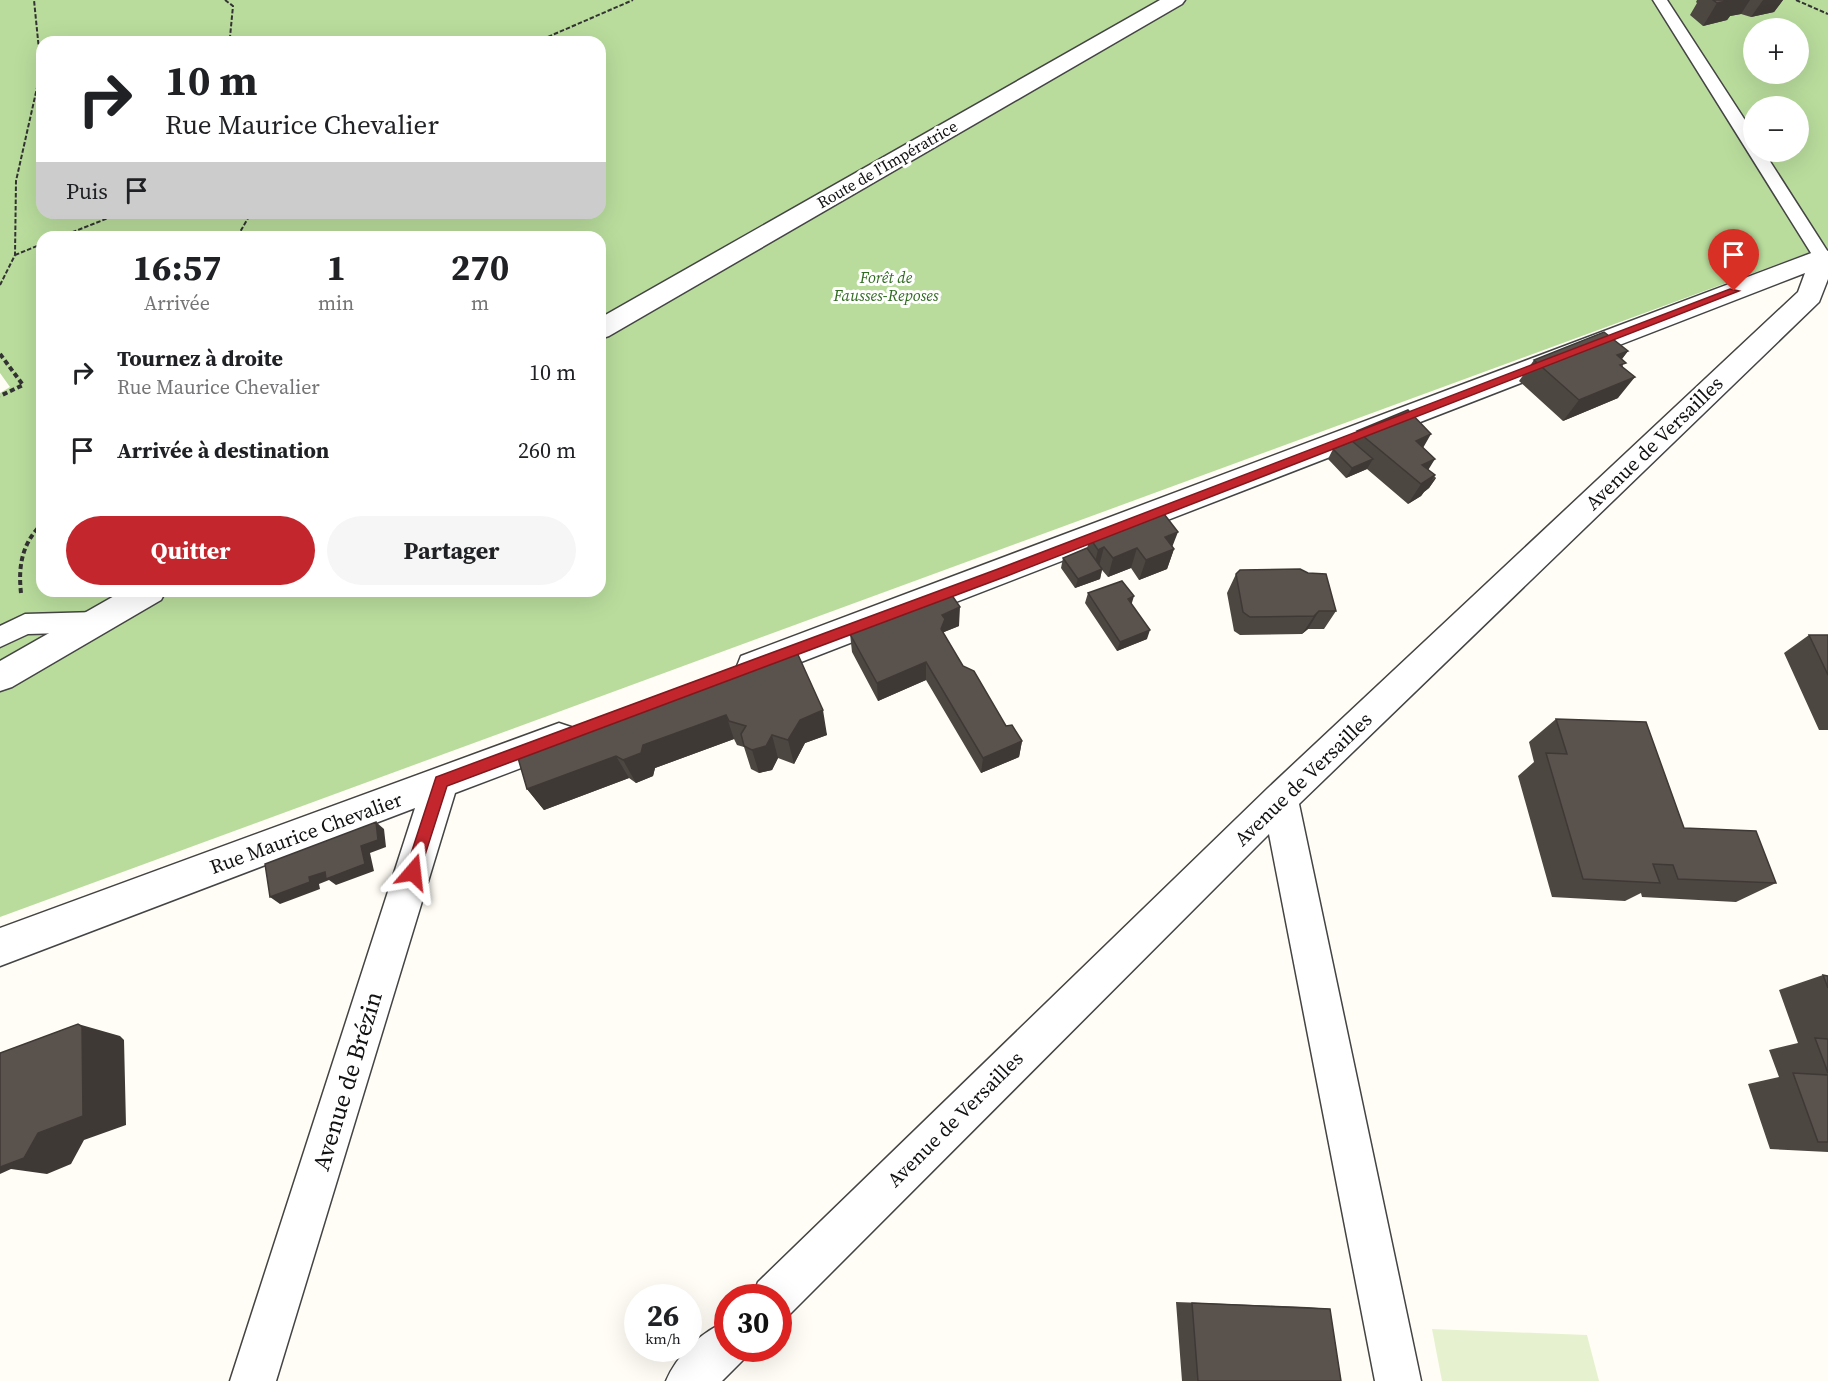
<!DOCTYPE html>
<html lang="fr">
<head>
<meta charset="utf-8">
<style>
	body { margin:0; font-family:"Source Serif 4",serif; background:#f6f6f6; color:#202124; height:100vh; display:flex; flex-direction:column; font-size:22px; white-space:nowrap }
	* { box-sizing:border-box; margin:0 }
	p { font-size:20px; color:#757577 }
	.icon { flex:none; width:33px; height:33px; fill:none; stroke:currentColor; stroke-width:2; stroke-linecap:round; stroke-linejoin:round }
	.map { position:relative; flex:1; overflow:hidden }
	.details { position:absolute; left:36px; top:231px; width:570px; height:366px; display:flex; flex-direction:column; background:#fff; border-radius:18px; box-shadow:0 6px 24px #0002 }
	.details>* { flex:none }
	.top-card { position:absolute; left:36px; top:36px; width:570px; height:183px; border-radius:18px; box-shadow:0 6px 24px #0002; background:#fff; color:#202124; overflow:hidden }
	.controls { position:absolute; left:1743px; top:18px; display:grid; gap:12px }
	.controls a { display:grid; place-items:center; width:66px; height:66px; border-radius:50%; background:#fff; box-shadow:0 6px 24px #0002; font-size:30px }
	.speed { position:absolute; left:624px; top:1284px; display:flex; gap:12px; font-size:30px; font-weight:700; text-align:center }
	.speed>* { display:grid; place-content:center; width:78px; height:78px; border-radius:50%; background:#fff; box-shadow:0 6px 24px #0002; line-height:1 }
	.speed small { font-size:15px; font-weight:400 }
	.speed .limit { border:9px solid #d22; background:#fff; color:#111 }
	.pin { position:absolute; display:grid; place-items:center; width:51px; height:51px; color:#fff; margin:-62px -26px; border-radius:50% 50% 50% 0; rotate:-45deg; box-shadow:0 0 6px #0007 }
	.pin .icon { rotate:45deg }
	.me { position:absolute; width:66px; margin:-33px; rotate:17deg; stroke-linejoin:round; filter:drop-shadow(0 0 4px #0008) }
	.turn { display:flex; align-items:center; gap:21px; height:126px; padding:0 30px; font-size:27px }
	.turn .icon { width:78px; height:78px; stroke-width:2.5 }
	.turn b { display:block; font-size:42px; line-height:51px }
	.then { display:flex; align-items:center; height:57px; padding:0 30px; background:#0003; gap:12px; font-size:22px }
	.eta { display:flex; justify-content:space-evenly; align-items:center; height:102px; text-align:center }
	.eta b { font-size:36px; font-weight:700; line-height:42px }
	.cta { display:flex; gap:12px; margin-top:auto; padding:12px 30px }
	.cta a { flex:1; height:69px; border-radius:36px; background:#c4262e; color:#fff; font-size:24px; font-weight:700; line-height:69px; text-align:center }
	.cta a+a { background:#f6f6f6; color:#202124 }
	ul { padding:0; list-style:none }
	li { display:flex; align-items:center; gap:18px; height:78px; padding:0 30px }
	li div { flex:1 }
	li b { display:block; font-size:22px }
	li em { font-style:normal }
	.map>svg:first-child { display:block }
</style>
</head>
<body>
<div class="map">
<svg width="1828" height="1381" viewBox="0 0 1828 1381">
	<rect width="100%" height="100%" fill="#fffdf5"/>
	<path fill="#b9dc9c" fill-rule="evenodd" d="M0,0h1828v253l-4,-6 -1824,670v-524l10,-6 -10,-14zM1754,28h44v46h-44zM42,42h558v171h-558zM1754,106h44v46h-44zM42,237h558v354h-558z"/>
	<path fill="#e6f2cf" d="M1432,1329l155,6 12,46h-157z"/>
	<g fill="none" stroke-linecap="round" stroke-linejoin="round">
		<defs>
			<path id="service" d="M1653,0h14l87,134v18h10l64,100v9h-12z
				M97,612l8,3 4,7 -4,7 -8,3 -69,2 -28,13v-21l25,-12z"/>
			<path id="minor" d="M1160,0h25l-3,4 -573,332 -9,3v-21z
				M1822,249l6,2v28l-9,23 -520,502 122,577h-46l-106,-547 -479,480 -12,4v-20h-26l6,-16 510,-494 530,-496 7,-19 -1040,403 -12,4 -12,-4 -4,-10 4,-10z
				M123,591h43l-5,9 -149,87 -12,4v-30z
				M559,723l12,4 5,11 -5,11 -116,44 -179,588h-46l185,-573 -415,158v-38z
				M728,1321v27h20l-4,11 -22,22h-56c11,-26 36,-50 62,-60z"/>
		</defs>
		<use href="#service" stroke="#444" stroke-width="3"/>
		<use href="#minor" stroke="#444" stroke-width="3"/>
		<path stroke="#333" stroke-width="2" stroke-dasharray="4.5 2" stroke-linecap="butt" d="M225,0l8,6 -3,31 -5,5
			M1796,0l32,14
			M536,42l97,-42
			M60,237l61,-24
			M241,237l-1,-5 11,-19
			M15,255l27,-11
			M0,285l15,-30 1,-74 25,-111 -7,-70"/>
		<path stroke="#333" stroke-width="4" stroke-dasharray="5 3" stroke-linecap="butt" d="M0,354l23,31 -23,11
			M21,593c-3,-27 1,-50 21,-69"/>
		<use href="#service" fill="#fff" fill-rule="evenodd"/>
		<use href="#minor" fill="#fff" fill-rule="evenodd"/>
	</g>
	<path fill="#4d4742" d="M1697,0h86l-9,12 -23,5 -10,-3 -11,2 -3,4 -24,6 -13,-11 7,-12 -1,-1z
		M1628,351l-6,8 1,8 -5,31 -55,23 -44,-40 15,-21z
		M1357,431l66,17 5,21 8,9 -7,10 -5,4 -3,4 -13,8 -41,-35 -21,9 -18,-19 5,-10 19,-8z
		M1090,538l82,9 2,2 -7,20 -28,11 -8,-12 -23,9 -6,-7 -2,9 -25,9 -14,-20 2,-10 24,-10z
		M1236,574l100,37 -12,18h-16l-6,5 -62,1 -6,-4 -7,-38z
		M1088,593l43,11 16,35 -30,12 -32,-48z
		M959,626l-15,6v2l19,32 43,60 16,15 -3,16 -38,16 -55,-93 -48,21 -26,-49 -2,-18z
		M1809,635h19v95h-9l-35,-77z
		M795,648l32,87 -22,8 -11,21 -16,-6 -6,12 -13,3 -8,-4 -7,-22 -7,-2 -3,-6 -79,29 -2,8 -17,7 -7,-5 -85,32 -17,-21z
		M1556,719l128,109 92,55 -40,19 -94,-5 -1,-4 -16,8 -73,-4 -34,-121 16,-14 -5,-20z
		M1823,975l5,1v176l-58,-3 -22,-65 31,-7 -10,-27 29,-7 -19,-53z
		M1176,1302l131,5 23,2 11,72h-159z"/>
	<path fill="#3f3936" d="M1731,0h19l-9,14 -11,2 -3,4 -24,6 14,-23z
		M1763,0h20l-9,12 -23,5z
		M1628,351l-17,22 6,-18z
		M1635,377l-17,21 -55,23 16,-21z
		M1431,434l-12,21 -3,-14z
		M1373,459l-6,10 -21,9 6,-10z
		M1435,459l-13,21v-15z
		M1435,475l-4,6 5,-3 -7,10 -5,4 -3,4 -13,8 13,-20z
		M1178,532l-7,18 3,-1 -7,20 -28,11 7,-20 19,-23z
		M1104,547l-5,19 -6,4 5,-20z
		M1137,548l-6,20 -23,9 5,-19z
		M1102,569l-2,10 -25,9 3,-9z
		M1134,596l-3,10 -3,-7z
		M960,607l-1,19 -15,6v5l-4,10 2,-32z
		M1319,611l-11,18 -6,5 12,-18z
		M1150,630l-3,9 -30,12 3,-9z
		M926,662v18l-48,21 -1,-18z
		M823,710l4,25 -22,8 -11,21 -6,-24 12,-20z
		M726,715l8,24 -79,29 -2,8 -17,7 -13,-23 20,-15z
		M772,735l6,23 -6,12 -13,3 -7,-23z
		M1022,741l-3,16 -38,16 2,-15z
		M616,756l13,22 -85,32 -17,-21z
		M376,822l8,7 2,18 -16,6 4,18 -38,14 -7,-5 -10,4 1,5 -40,15 -10,-7 39,-20 52,-31z
		M78,1024l42,12 4,4 2,85 -42,15 -13,24 -24,10 -36,-5 -11,5v-16l38,-25z"/>
	<path fill="#5a524d" stroke="#3f3936" stroke-width="1.5" d="M1713,0h18l-14,3z
		M1604,332l24,19 -11,4 9,8 -6,2 15,12 -56,23 -45,-40z
		M1408,410l23,24 -15,7 19,18 -13,6 13,10 -14,9 -64,-53z
		M1352,441l21,18 -21,9 -19,-19z
		M1161,510l17,22 -13,5 9,12 -28,11 -9,-12 -24,10 -9,-11 -6,3 -8,-12z
		M1087,548l15,21 -24,10 -15,-21z
		M1300,569l8,4 18,1 10,37h-17l-5,5 -64,1 -7,-5 -7,-38 4,-4z
		M1122,581l12,15 -6,3 22,31 -30,12 -32,-49z
		M951,594l9,13 -18,8 3,4 -4,10 22,37 11,5 32,55 6,-1 10,16 -39,17 -57,-96 -49,21 -27,-49z
		M1809,635h19v40z
		M795,648l28,62 -23,10 -12,20 -16,-5 -6,11 -14,4 -8,-4 -3,-12 5,-8 -17,-5 -3,-6 -83,30 -2,8 -18,7 -7,-4 -89,33 -11,-38z
		M1556,719l90,3 38,106 72,3 20,52 -98,-4 -5,-14 -20,-1 7,19 -77,-4 -37,-126 21,1z
		M376,822l2,18 -17,6 4,18 -39,15 -1,-7 -16,5 1,5 -40,15 -5,-33z
		M1823,975l5,1v12z
		M78,1024l4,3 1,89 -45,17 -14,25 -24,9v-114z
		M1815,1038l13,1v34z
		M1793,1073l35,2v67h-10z
		M1192,1303l138,6 11,72h-143z"/>
	<path fill="#c4262e" stroke="#7f191e" stroke-width="1.5" d="M1730,289l9,2 -732,285 -560,210 -29,91 -5,2 -6,-2 -2,-5 31,-95 562,-208z"/>
	<g text-anchor="middle" dominant-baseline="central" stroke-width="6" stroke-linejoin="round" paint-order="stroke">
		<g font-size="16" fill="#111" stroke="#fff">
			<text transform="translate(887 164) rotate(-30)">Route de l'Impératrice</text>
		</g>
		<g font-size="16" font-style="italic" fill="#2f6b1f" stroke="#fff">
			<text x="886" y="277">Forêt de<tspan x="886" dy="18">Fausses-Reposes</tspan></text>
		</g>
		<g font-size="20" fill="#111" stroke="#fff">
			<text transform="translate(1654 443) rotate(-44)">Avenue de Versailles</text>
			<text transform="translate(1303 779) rotate(-44)">Avenue de Versailles</text>
			<text transform="translate(306 833) rotate(-20)">Rue Maurice Chevalier</text>
			<text transform="translate(955 1119) rotate(-45)">Avenue de Versailles</text>
		</g>
		<g font-size="24" fill="#111" stroke="#fff">
			<text transform="translate(347 1081) rotate(-73)">Avenue de Brézin</text>
		</g>
	</g>
</svg>
<div class="controls">
<a>+</a>
<a>−</a>
</div>
<div class="speed"><div>26<small>km/h</small></div><div class="limit">30</div></div>
<div class="pin" style="left:1734px;top:291px;background:#d93025"><svg class="icon" aria-label="arrive" viewBox="0 0 24 24"><path d="M6 21V4h12l-3 4 3 4H6"/></svg></div>
<svg class="me" style="left:413px;top:872px" viewBox="-20 -20 40 40"><path d="M0-17L14 15 0 8-14 15z" fill="#c4262e" stroke="#fff" stroke-width="4"/></svg>
<div class="top-card">
<div class="turn"><svg class="icon" aria-label="right" viewBox="0 0 24 24"><path d="M7 20v-9h11M14 6l5 5-5 5"/></svg><div><b>10 m</b>Rue Maurice Chevalier</div></div>
<div class="then">Puis<svg class="icon" aria-label="arrive" viewBox="0 0 24 24"><path d="M6 21V4h12l-3 4 3 4H6"/></svg></div>
</div>
<section class="details">
<div class="eta">
<div><b>16:57</b><p>Arrivée</p></div>
<div><b>1</b><p>min</p></div>
<div><b>270</b><p>m</p></div>
</div>
<ul>
<li><svg class="icon" aria-label="right" viewBox="0 0 24 24"><path d="M7 20v-9h11M14 6l5 5-5 5"/></svg><div><b>Tournez à droite</b><p>Rue Maurice Chevalier</p></div><em>10 m</em></li>
<li><svg class="icon" aria-label="arrive" viewBox="0 0 24 24"><path d="M6 21V4h12l-3 4 3 4H6"/></svg><div><b>Arrivée à destination</b></div><em>260 m</em></li>
</ul>
<div class="cta"><a>Quitter</a><a>Partager</a></div>
</section>
</div>
</body>
</html>
